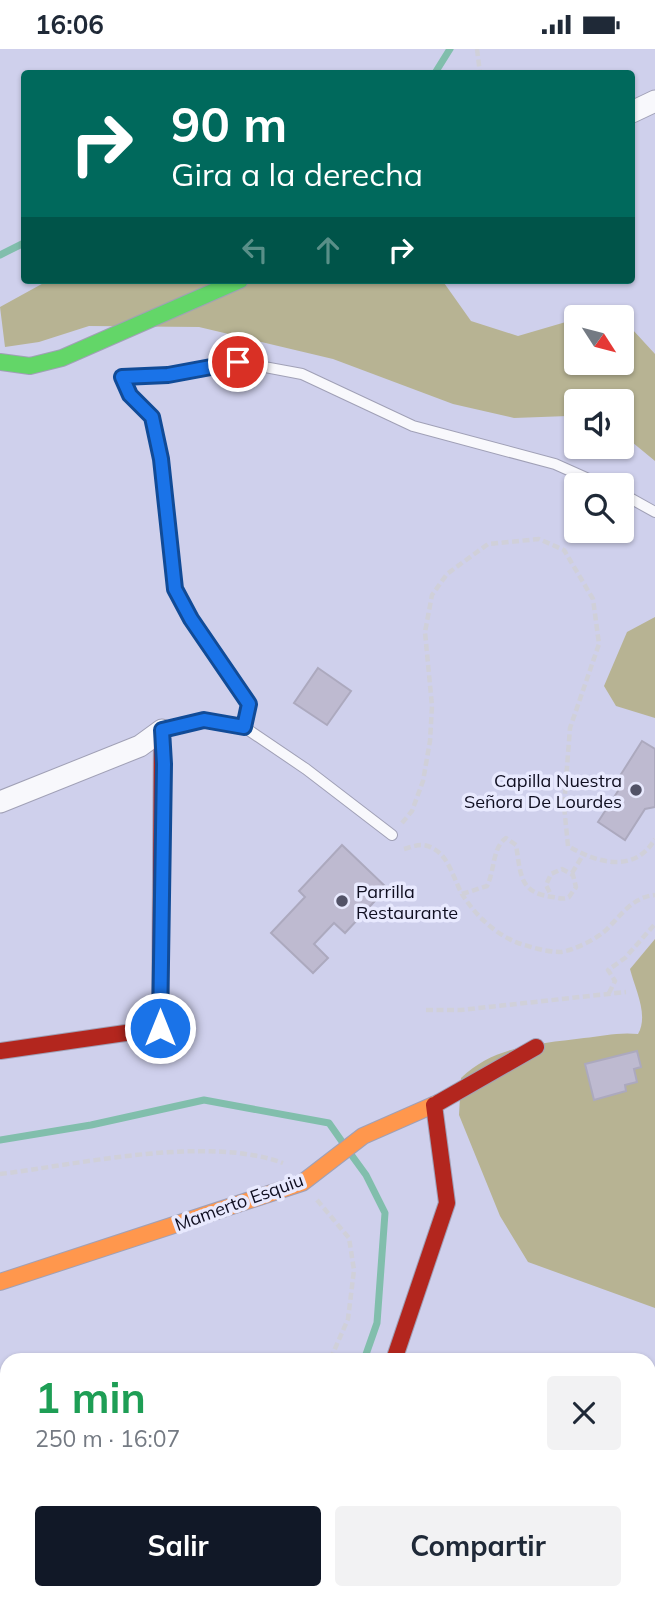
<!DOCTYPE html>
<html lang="es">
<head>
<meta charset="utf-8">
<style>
	body { margin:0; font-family:Mulish,sans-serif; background:#f2f2f3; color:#1f2937; height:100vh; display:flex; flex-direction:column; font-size:26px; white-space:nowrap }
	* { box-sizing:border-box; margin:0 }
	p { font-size:23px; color:#747a83 }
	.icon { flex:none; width:38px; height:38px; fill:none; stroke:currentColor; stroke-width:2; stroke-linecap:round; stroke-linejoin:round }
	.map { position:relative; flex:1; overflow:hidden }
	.side { position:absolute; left:0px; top:1304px; width:656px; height:247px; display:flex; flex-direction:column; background:#fff; border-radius:21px 21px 0 0; box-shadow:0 2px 5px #0004 }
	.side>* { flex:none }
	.hud { position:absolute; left:21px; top:21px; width:614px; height:214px; border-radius:7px; box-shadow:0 2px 5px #0004; background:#00695c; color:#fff; overflow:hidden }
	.needle { width:46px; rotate:126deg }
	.controls { position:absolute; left:564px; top:256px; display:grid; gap:14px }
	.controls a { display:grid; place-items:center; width:70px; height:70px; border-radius:7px; background:#fff; box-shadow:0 2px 5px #0004; font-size:35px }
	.pin { position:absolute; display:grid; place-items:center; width:60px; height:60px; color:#fff; margin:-30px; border:4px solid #fff; border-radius:50%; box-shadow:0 2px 7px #0007 }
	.me { position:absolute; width:77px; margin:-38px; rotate:0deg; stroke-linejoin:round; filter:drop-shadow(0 0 5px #0008) }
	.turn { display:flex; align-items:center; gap:24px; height:147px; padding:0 35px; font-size:32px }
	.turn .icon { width:91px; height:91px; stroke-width:2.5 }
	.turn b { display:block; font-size:49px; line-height:60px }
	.lanes { display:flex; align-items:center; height:66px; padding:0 35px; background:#0003; justify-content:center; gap:35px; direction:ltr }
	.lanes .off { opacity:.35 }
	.round { display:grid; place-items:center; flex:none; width:74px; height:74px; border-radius:7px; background:#f2f2f3 }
	.head { display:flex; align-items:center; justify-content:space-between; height:119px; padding:0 35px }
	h1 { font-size:42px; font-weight:700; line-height:52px; color:#1e9e55 }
	.button { display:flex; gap:14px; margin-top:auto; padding:14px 35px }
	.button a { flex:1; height:80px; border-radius:7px; background:#111827; color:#fff; font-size:28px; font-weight:700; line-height:80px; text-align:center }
	.button a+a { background:#f2f2f3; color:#1f2937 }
	.status { display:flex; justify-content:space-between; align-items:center; height:49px; padding:0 35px; background:#fff; direction:ltr }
	.status svg { height:19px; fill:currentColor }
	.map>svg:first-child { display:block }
</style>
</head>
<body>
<div class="status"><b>16:06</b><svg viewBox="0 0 49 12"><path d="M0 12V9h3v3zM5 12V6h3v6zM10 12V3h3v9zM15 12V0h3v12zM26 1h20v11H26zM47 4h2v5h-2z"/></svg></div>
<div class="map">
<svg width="655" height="1549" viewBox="0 0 655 1549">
	<rect width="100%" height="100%" fill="#cfd0ec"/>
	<path fill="#b7b393" d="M49,231h393l29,41 47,15 58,-17v43h45v-45l34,37v107l-34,-28v-32h-45v18l-8,-3 -54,2 -61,-14 -120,-45 -134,-32 -110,-1 -50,16 -34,5 -5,-40z
		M655,568v101l-39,-12 -12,-20 23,-54z
		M655,890v369l-127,-46 -28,-46 -41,-101 2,-37c34,-33 79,-34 123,-40 18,-2 35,-6 54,-4 11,-19 -3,-45 -8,-65z"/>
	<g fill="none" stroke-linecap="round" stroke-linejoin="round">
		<path stroke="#81beac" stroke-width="7" d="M435,24l15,-24
			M0,206l24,-12
			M0,1091l91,-15 113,-25 125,23 14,20
			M350,1104l16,22 19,38 -8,110 -13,37
			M309,1549l1,-5"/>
	</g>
	<path fill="#bebad0" stroke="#aca9be" stroke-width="2" d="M318,619l33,23 -24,34 -33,-22z
		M642,692l13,8v58l-10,2 -20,31 -27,-18 20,-31v-12z
		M342,796l45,43 -42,45 -11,-10 -20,21 14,14 -15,15 -42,-40 34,-36 -6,-6z
		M637,1002l4,16 -7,2 3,13 -12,3 1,6 -32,9 -9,-36z"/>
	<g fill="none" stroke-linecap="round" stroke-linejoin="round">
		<defs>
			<path id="lane" d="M621,444l34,19
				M244,678l5,-23 -58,-84 -16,-31 -14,-130 -9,-42 -22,-22 -8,-18 46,-2 70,-13 64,12 111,52 142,38 47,21
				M163,681l41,-10 40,7 62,42 86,66"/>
			<path id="street" d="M632,63l23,-11
				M0,753l140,-56 22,-16
				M396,1544l1,5"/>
			<path id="fast" d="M0,313l30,4 32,-8 178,-78"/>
			<path id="slow" d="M0,1233l302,-99 61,-47 75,-33"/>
			<path id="jam" d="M0,1002l160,-23 2,-298
				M438,1054l98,-56
				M394,1311l53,-157 -13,-98"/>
		</defs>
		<use href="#lane" stroke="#a0a0b6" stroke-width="12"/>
		<use href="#street" stroke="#a0a0b6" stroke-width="23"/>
		<use href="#fast" stroke="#a0a0b6" stroke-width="18"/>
		<use href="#slow" stroke="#a0a0b6" stroke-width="18"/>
		<use href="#jam" stroke="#a0a0b6" stroke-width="18"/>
		<path stroke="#d0d0d9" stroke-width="4.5" stroke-dasharray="7 3.5" stroke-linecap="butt" d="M477,0l3,24
			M402,774l10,-12 11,-30 7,-40 2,-35 -7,-74 7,-37 15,-21 41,-30 51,-5 25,11 29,49 6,45 -29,84 -6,78 4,40c31,18 67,27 87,-7
			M404,800c11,-3 19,-7 30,0 15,8 20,31 28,45 13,21 33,40 56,49 12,4 29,9 42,9 13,-1 39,-14 48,-24 14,-14 25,-31 47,-33
			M572,824l11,-18
			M462,845l25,-8c8,-16 5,-38 19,-48l10,7c5,30 3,48 37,52 7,1 9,3 16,0l7,-10 -3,-12 -11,-6 -11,5 -5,11 6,12
			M609,944l6,-12 -7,-11 17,-12 30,-34
			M426,961h35l165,-18
			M0,1125c81,-10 207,-39 283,-11
			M317,1151l32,38 5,32 -6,49 -18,41
			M263,1549l2,-5"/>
		<use href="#lane" stroke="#f8f8fc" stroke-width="10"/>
		<use href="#street" stroke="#f8f8fc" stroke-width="21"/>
		<use href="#fast" stroke="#63d668" stroke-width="16"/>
		<use href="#slow" stroke="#ff974d" stroke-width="16"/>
		<use href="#jam" stroke="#b3261e" stroke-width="16"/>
	</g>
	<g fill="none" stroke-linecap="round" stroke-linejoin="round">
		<defs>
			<path id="route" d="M160,979l4,-264 -2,-34 42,-10 40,7 5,-23 -58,-85 -16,-30 -14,-130 -9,-42 -22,-22 -8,-18 46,-2 70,-13"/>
		</defs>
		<use href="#route" stroke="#114b97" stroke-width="18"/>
		<use href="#route" stroke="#1a73e8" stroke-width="12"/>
	</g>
	<g fill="#525267" stroke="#e8e9fe" stroke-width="2.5">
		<circle cx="636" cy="741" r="7"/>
		<circle cx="342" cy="852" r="7"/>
	</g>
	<g text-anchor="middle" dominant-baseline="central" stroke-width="7" stroke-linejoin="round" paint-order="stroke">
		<g font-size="18" fill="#0f0e20" stroke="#e8e9fe" text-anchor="end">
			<text x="622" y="731">Capilla Nuestra<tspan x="622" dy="21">Señora De Lourdes</tspan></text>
			<text x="356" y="842" text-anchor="start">Parrilla<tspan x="356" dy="21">Restaurante</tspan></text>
		</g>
		<g font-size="18" fill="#0f0e20" stroke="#e8e9fe">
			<text transform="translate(239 1153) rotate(-20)">Mamerto Esquiu</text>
		</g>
	</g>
</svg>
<div class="controls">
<a><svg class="needle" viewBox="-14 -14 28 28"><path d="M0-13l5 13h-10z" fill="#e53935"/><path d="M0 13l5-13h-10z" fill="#747a83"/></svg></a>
<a><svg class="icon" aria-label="sound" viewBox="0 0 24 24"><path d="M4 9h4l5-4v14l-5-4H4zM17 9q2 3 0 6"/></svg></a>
<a><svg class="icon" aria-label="search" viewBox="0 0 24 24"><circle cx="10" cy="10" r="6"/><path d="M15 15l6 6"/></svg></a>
</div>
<div class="pin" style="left:238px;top:313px;background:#d93025"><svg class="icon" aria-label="arrive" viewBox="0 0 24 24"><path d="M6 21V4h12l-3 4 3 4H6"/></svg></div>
<svg class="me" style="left:160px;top:979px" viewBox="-20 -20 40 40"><circle r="17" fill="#1a73e8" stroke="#fff" stroke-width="3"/><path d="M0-11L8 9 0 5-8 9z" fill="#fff"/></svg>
<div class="hud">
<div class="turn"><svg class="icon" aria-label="right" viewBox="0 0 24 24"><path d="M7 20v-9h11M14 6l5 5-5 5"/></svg><div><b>90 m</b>Gira a la derecha</div></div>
<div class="lanes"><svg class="icon off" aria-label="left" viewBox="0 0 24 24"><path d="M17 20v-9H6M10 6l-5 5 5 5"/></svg><svg class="icon off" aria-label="ahead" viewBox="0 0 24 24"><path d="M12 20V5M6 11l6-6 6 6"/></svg><svg class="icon" aria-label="right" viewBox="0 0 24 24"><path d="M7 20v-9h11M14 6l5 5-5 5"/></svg></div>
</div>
<section class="side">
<div class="head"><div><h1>1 min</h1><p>250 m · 16:07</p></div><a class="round"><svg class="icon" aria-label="close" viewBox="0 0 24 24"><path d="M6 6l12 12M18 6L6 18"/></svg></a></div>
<div class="button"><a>Salir</a><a>Compartir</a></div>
</section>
</div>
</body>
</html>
